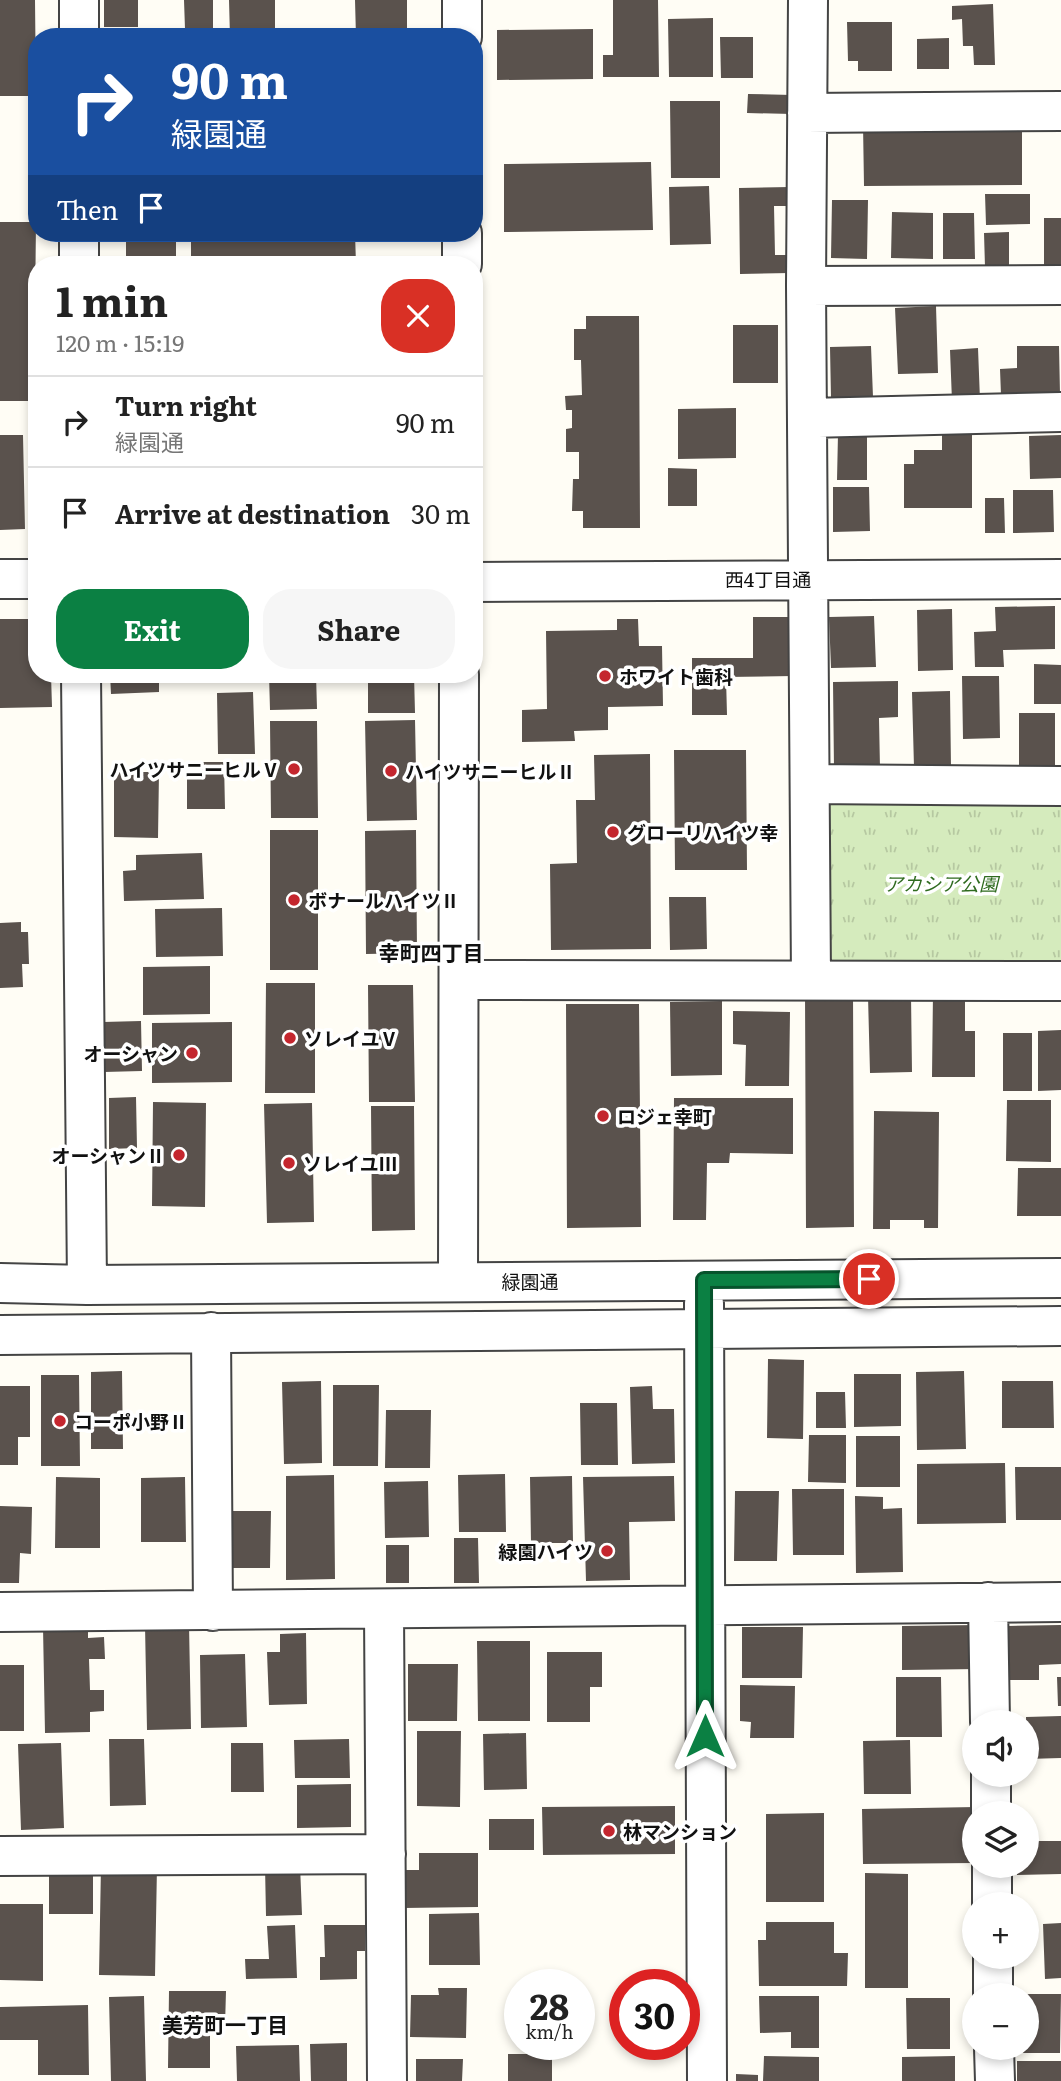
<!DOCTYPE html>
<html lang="en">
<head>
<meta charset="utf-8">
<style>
	body { margin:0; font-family:Literata,"Noto Sans JP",serif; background:#f6f6f6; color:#222; height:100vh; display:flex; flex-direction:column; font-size:26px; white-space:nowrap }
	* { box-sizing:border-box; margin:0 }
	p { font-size:23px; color:#767676 }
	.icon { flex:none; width:38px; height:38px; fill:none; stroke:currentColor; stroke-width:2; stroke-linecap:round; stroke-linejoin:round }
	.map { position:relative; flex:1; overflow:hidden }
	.sheet { position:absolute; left:28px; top:256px; width:455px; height:427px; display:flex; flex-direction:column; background:#fff; border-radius:28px; box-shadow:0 4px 10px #0003 }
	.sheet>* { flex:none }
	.hud { position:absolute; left:28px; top:28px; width:455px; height:214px; border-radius:28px; box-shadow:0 4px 10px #0003; background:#1a4fa0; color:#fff; overflow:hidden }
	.controls { position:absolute; left:962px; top:1710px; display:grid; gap:14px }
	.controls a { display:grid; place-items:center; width:77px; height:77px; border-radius:50%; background:#fff; box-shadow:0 4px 10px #0003; font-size:35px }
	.speed { position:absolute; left:504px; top:1969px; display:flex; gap:14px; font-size:35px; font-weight:700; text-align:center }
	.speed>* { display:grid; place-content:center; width:91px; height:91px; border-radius:50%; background:#fff; box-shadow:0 4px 10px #0003; line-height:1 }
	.speed small { font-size:18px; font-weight:400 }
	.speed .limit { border:10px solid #d22; background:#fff; color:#111 }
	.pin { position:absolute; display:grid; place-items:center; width:60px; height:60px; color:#fff; margin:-30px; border:4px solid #fff; border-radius:50%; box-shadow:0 2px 7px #0007 }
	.me { position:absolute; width:77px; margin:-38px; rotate:0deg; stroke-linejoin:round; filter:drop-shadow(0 0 5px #0008) }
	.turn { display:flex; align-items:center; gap:24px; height:147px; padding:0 28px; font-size:32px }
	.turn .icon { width:91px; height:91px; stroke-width:2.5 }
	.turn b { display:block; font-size:49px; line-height:60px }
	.then { display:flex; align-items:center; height:66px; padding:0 28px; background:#0003; gap:14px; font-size:26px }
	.round { display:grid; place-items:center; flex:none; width:74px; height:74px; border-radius:28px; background:#f6f6f6 }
	.summary { display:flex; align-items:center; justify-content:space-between; height:119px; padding:0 28px }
	h1 { font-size:42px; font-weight:700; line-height:52px }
	.cta { display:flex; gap:14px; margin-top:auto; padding:14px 28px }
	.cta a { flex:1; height:80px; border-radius:28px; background:#0b8043; color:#fff; font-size:28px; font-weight:700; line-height:80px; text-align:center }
	.cta a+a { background:#f6f6f6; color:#222 }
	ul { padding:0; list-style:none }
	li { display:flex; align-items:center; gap:21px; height:91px; padding:0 28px; border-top:2px solid #e0e0e0 }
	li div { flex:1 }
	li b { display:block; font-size:26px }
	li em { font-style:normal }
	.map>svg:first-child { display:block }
</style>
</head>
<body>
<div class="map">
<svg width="1061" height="2081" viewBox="0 0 1061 2081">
	<defs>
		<pattern id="park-tufts" width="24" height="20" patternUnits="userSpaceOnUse" patternTransform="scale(1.75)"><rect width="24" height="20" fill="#d5ebbd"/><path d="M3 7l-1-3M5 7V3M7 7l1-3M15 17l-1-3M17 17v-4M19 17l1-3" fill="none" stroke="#b6c8a1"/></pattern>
	</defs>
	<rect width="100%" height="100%" fill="#fffdf5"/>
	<path fill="url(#park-tufts)" d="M821,802l240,4v154l-240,3z"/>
	<path fill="#5a524d" d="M0,0h35l1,96h-36z
		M104,0h34v27h-34z
		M184,0h29v28l-28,1z
		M229,0h46v37h-45z
		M355,0h52v37h-51z
		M613,0h45l1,77h-56v-22h10z
		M993,4l2,61h-21l-1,-19h-10l-1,-27 -10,1v-14z
		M713,18v59h-44l-1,-58z
		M847,22h45v49h-34v-10h-10z
		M593,29v50l-96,1v-50z
		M720,37h33v41h-32z
		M949,38v31h-32v-30z
		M748,94l44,1v19l-45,-1z
		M670,101h50v77h-49z
		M1022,122v63l-158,1 -1,-62z
		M651,162l2,68 -149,2v-68z
		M709,186l2,58 -41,1 -1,-58z
		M790,187v19h-16l1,49h14l1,18 -50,1 -1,-86z
		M985,194h45v30l-44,1z
		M832,200h36l-1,59 -36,-1z
		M892,212l41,1v46l-42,-1z
		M943,213h31l1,46h-32z
		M1044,218h17v53h-17z
		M0,222h36l-2,179h-34z
		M1009,232v34l-24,1 -1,-34z
		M126,233h50v31h-50z
		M191,233h164l1,31h-165z
		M936,306l2,67 -40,1 -3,-66z
		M586,316h53l1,212h-57v-17h-11l1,-32h6v-27h-13v-23l6,-1v-18h-6l-1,-14 17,-1 -1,-35h-7v-31h12z
		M733,325h45v58h-45z
		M871,346l2,51 -42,1 -1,-51z
		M1017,346h42l1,48 -59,1 -1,-26 17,-1z
		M978,348l2,52 -28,1 -2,-51z
		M736,408v50l-58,1v-50z
		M942,424h30v84h-68v-44h10v-14h28z
		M838,434h29v46h-30z
		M0,435h23l2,94 -25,1z
		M1061,435v43l-31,1 -1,-43z
		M668,468l29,1v37h-29z
		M833,487h36l1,44 -37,1z
		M1013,490h40l1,42 -41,1z
		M985,498h19l1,35h-20z
		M1055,606v43l-52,1 1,17h-29l-1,-35 22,-1 -1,-24z
		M952,609l1,61 -35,1 -1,-61z
		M874,616l2,51 -45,1 -2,-51z
		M753,617h39l1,59 -67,1 1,38h-35v-57h61z
		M0,619h37v55h14l1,33 -52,1z
		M617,619h21l1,27h23l1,60 -55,1v23l-34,1 1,10 -53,1v-32l25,-1 -1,-78 71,-1z
		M1034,664l27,1v39h-27z
		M110,674h49v18l-48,2z
		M186,674h38v6l-38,1z
		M269,674h47l1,35 -47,1z
		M368,674h46l1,39h-47z
		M962,676h37l1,62 -37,1z
		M898,681v36l-19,1 1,50 -46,1 -1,-87z
		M950,691l1,76h-37l-2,-75z
		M253,692l2,62h-37l-1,-61z
		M1019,713h36v53h-36z
		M415,720l2,100 -50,1 -2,-100z
		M270,721h47l1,97h-47z
		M674,750h72l1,120h-72z
		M650,754l1,195 -100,1 -1,-86 27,-1 -1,-63h19l-1,-45z
		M187,762h37l1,47h-38z
		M114,772h45l-1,66 -44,-1z
		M270,830h48v140h-48z
		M416,830l1,123 -51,1 -1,-123z
		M202,853l2,46 -80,2 -1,-30 13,-1v-15z
		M669,897h37l1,52 -37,1z
		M222,908l1,48 -67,1 -1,-48z
		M21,922v10h7l1,32h-7l1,23 -23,1v-65z
		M210,966v48l-67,1v-48z
		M266,983h49v110h-50z
		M368,985h45l2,117h-46z
		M805,992h48l1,235 -48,1z
		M933,992h32v39h10v46h-43z
		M911,995l1,77 -42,1 -2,-77z
		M722,1001v74l-51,1 -1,-74z
		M566,1004h73l2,223 -74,1z
		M733,1011l57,1 -1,74h-44l1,-41 -13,-1z
		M141,1021l1,50 -38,1 -1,-50z
		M232,1022v60l-80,1v-60z
		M1061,1030v60l-23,1v-60z
		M1003,1033h29v58h-29z
		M136,1097l1,51 -28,1v-51z
		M674,1098h119v56l-63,-1 -1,10h-22l-1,57h-33z
		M1007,1100h44v62l-45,-1z
		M153,1102l53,1 -1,104 -53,-1z
		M312,1103l2,119 -47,1 -3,-119z
		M371,1106h43l1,124 -43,1z
		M874,1111l65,1 -1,116h-14v-8h-34v9h-17z
		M1018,1168h43v48h-44z
		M768,1359l36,1 -1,79 -36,-1z
		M122,1371l1,78h-32v-77z
		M964,1371l2,78 -49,1 -1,-78z
		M854,1374h47v52l-47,1z
		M41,1375h38l1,91h-39z
		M321,1381l1,82 -38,1 -2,-82z
		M1002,1381h51l1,47h-52z
		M333,1385h46l-1,81h-45z
		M0,1386h30v51h-12v28h-18z
		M652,1386l1,23h21l1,54 -43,1 -2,-77z
		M816,1392h29l1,36h-30z
		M580,1403h37l1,62h-37z
		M386,1410h45l-1,58h-45z
		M809,1435h37v48l-38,-1z
		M856,1436h44v51h-44z
		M1005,1463l1,60 -89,1v-60z
		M1015,1467h46v53h-45z
		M505,1474l1,58h-47l-1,-57z
		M334,1475l1,104 -49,1v-104z
		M572,1476l1,67h-42l-1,-66z
		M674,1476l1,45 -46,1 1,58 -44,1 -3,-104z
		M56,1477l44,1v70h-45z
		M185,1477l1,65h-45v-64z
		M428,1481l1,56 -44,1 -1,-56z
		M792,1489h52v66h-51z
		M735,1491h44l-2,70h-43z
		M855,1496l28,1v12l19,-1 1,64 -47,1z
		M0,1506l32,1 -1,47 -11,-1 -1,30h-19z
		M231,1511h40l-1,57h-39z
		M454,1538h24l1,45h-25z
		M386,1545h23v38h-23z
		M189,1624l2,105 -44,1 -2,-105z
		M978,1625v44l-76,1v-44z
		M1061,1625v39l-22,1v15h-30l-1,-54z
		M88,1626v12l16,-1 1,22h-16l1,31h14v21l-14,1v20l-45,1 -2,-106z
		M742,1627h61l-1,51h-60z
		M306,1633l1,71 -38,1 -2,-53h13v-18z
		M477,1641h53v80h-52z
		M547,1652h55v35h-12v35h-43z
		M245,1654l2,73 -46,1 -1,-73z
		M408,1664h50l-1,57h-49z
		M0,1665h24v66h-24z
		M896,1677h45l1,60h-46z
		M1057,1677h4v29h-3z
		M740,1685l55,1 -1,52h-44l1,-16 -11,-1z
		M1061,1716v42l-34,1 -1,-42z
		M417,1731h44l-1,76 -43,-1z
		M526,1733l1,56 -43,1 -1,-56z
		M109,1739h35l2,66 -36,1z
		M349,1739l1,39h-55l-1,-38z
		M910,1740l1,54h-47l-1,-53z
		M61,1743l3,85 -43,2 -3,-86z
		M231,1743h32l1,49h-33z
		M351,1784v43l-54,1v-43z
		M675,1806v48l-132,1 -1,-48z
		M976,1807l-1,56 -112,1 -1,-55z
		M824,1813v89h-58v-88z
		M489,1819h45v31h-45z
		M1027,1841h34v33l-44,1 -1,-9h11z
		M419,1853h59v54l-75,1 -1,-38h17z
		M49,1864l44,1v49h-44z
		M101,1865l56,1 -2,110 -56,-1z
		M300,1865l2,50 -36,1 -1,-50z
		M865,1873l43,1v114h-43z
		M0,1904h43v77l-43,-1z
		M479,1913l1,52h-51v-51z
		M766,1922h68v31h14l-1,33h-88l-1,-46h8z
		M1061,1923v55l-16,1 -2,-55z
		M295,1925l2,53 -51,1 -1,-20h24l-2,-33z
		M324,1925h41v26h-8v28l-37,1v-23h5z
		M438,1988h29l-1,50 -56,-1 1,-42h28z
		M169,1991h57l-1,35h-15v42h-42z
		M1027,1994h34l-1,59h-45v-5h12z
		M144,1996l2,85h-35l-2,-84z
		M759,1996h60v52h-28v-16l-31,1z
		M906,1998h44v51h-43z
		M88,2005l1,70h-51v-35h-38v-33z
		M347,2043v38h-36l-1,-37z
		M299,2045l1,36h-63l-1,-35z
		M508,2054h44v27h-44z
		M764,2056l55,1v24h-56z
		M955,2056v25h-53v-24z
		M416,2059h47l-1,22h-46z
		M1017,2061h44v20h-44z
		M736,2074l22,1v6h-22z"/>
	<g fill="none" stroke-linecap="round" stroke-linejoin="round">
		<defs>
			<path id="minor" d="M79,0v37
				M462,0v37
				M808,0l-2,286 5,693
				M807,113l254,-2
				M79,233v31
				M462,264v-31
				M806,286l255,-1
				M808,418l253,-6
				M0,579h37
				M474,582l587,-3
				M81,674l6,611
				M810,784l251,2
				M460,980l601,1
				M458,1282l1,-608
				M0,1283l87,2 974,-7
				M704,1303l3,778
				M211,1332l2,279
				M0,1335l1061,-9
				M988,1602l2,120
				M384,1610l3,471
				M0,1612l1061,-10
				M991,1774v39
				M0,1856l386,-2
				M992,1866v38
				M993,1956v39
				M994,2048l1,33"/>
		</defs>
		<use href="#minor" stroke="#444" stroke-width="42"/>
		<use href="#minor" stroke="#fff" stroke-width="38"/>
	</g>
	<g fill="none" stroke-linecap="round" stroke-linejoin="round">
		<defs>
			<path id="route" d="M705,1736l-1,-456 165,-1"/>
		</defs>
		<use href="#route" stroke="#07532c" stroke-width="18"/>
		<use href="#route" stroke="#0b8043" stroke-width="12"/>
	</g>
	<g fill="#c4262e" stroke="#fff" stroke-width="2.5">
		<circle cx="605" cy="676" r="7"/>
		<circle cx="294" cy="769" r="7"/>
		<circle cx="391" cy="771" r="7"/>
		<circle cx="613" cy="832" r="7"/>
		<circle cx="294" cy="900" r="7"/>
		<circle cx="290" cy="1038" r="7"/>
		<circle cx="192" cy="1053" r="7"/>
		<circle cx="603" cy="1116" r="7"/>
		<circle cx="179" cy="1155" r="7"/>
		<circle cx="289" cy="1163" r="7"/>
		<circle cx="60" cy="1421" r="7"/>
		<circle cx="607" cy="1551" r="7"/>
		<circle cx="609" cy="1831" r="7"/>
	</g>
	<g text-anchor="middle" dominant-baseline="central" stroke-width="7" stroke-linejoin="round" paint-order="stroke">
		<g font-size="19" fill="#111" stroke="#fff">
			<text x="768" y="579">西4丁目通</text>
			<text x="530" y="1281">緑園通</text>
		</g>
		<g font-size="19" font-weight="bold" fill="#111" stroke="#fff" text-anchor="start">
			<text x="619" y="676">ホワイト歯科</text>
			<text x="280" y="769" text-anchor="end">ハイツサニーヒルⅤ</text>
			<text x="405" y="771">ハイツサニーヒルⅡ</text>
			<text x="627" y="832">グローリハイツ幸</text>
			<text x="308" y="900">ボナールハイツⅡ</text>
			<text x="304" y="1038">ソレイユⅤ</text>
			<text x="178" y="1053" text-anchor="end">オーシャン</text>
			<text x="617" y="1116">ロジェ幸町</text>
			<text x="165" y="1155" text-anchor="end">オーシャンⅡ</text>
			<text x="303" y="1163">ソレイユⅢ</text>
			<text x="74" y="1421">コーポ小野Ⅱ</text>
			<text x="593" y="1551" text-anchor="end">緑園ハイツ</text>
			<text x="623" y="1831">林マンション</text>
		</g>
		<g font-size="19" font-style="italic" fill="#2f6b1f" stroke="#fff">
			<text x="941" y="883">アカシア公園</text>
		</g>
		<g font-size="21" font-weight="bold" fill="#111" stroke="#fff">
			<text x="431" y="951">幸町四丁目</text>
			<text x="225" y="2023">美芳町一丁目</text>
		</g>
	</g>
</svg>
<div class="controls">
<a><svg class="icon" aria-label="sound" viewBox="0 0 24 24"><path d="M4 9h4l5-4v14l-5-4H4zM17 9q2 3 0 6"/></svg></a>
<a><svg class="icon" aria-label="layers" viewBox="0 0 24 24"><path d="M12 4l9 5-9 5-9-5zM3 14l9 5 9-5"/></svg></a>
<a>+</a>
<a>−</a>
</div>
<div class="speed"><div>28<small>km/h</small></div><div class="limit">30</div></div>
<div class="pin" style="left:869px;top:1279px;background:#d93025"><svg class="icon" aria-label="arrive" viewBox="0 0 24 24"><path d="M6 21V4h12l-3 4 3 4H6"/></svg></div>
<svg class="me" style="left:705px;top:1736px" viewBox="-20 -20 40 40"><path d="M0-17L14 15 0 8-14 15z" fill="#0b8043" stroke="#fff" stroke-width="4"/></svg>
<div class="hud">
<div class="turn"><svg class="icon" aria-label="right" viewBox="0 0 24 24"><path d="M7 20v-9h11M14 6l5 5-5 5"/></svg><div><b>90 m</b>緑園通</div></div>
<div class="then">Then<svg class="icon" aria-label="arrive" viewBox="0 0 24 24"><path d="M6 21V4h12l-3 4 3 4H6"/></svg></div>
</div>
<section class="sheet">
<div class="summary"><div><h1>1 min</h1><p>120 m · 15:19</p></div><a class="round" style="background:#d93025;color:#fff"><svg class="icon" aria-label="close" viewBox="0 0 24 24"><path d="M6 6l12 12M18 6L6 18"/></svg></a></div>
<ul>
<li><svg class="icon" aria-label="right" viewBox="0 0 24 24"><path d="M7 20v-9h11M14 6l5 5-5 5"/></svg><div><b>Turn right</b><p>緑園通</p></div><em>90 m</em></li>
<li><svg class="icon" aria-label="arrive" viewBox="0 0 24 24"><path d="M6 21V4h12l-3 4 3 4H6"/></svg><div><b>Arrive at destination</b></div><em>30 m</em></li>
</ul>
<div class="cta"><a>Exit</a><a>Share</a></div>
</section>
</div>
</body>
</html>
